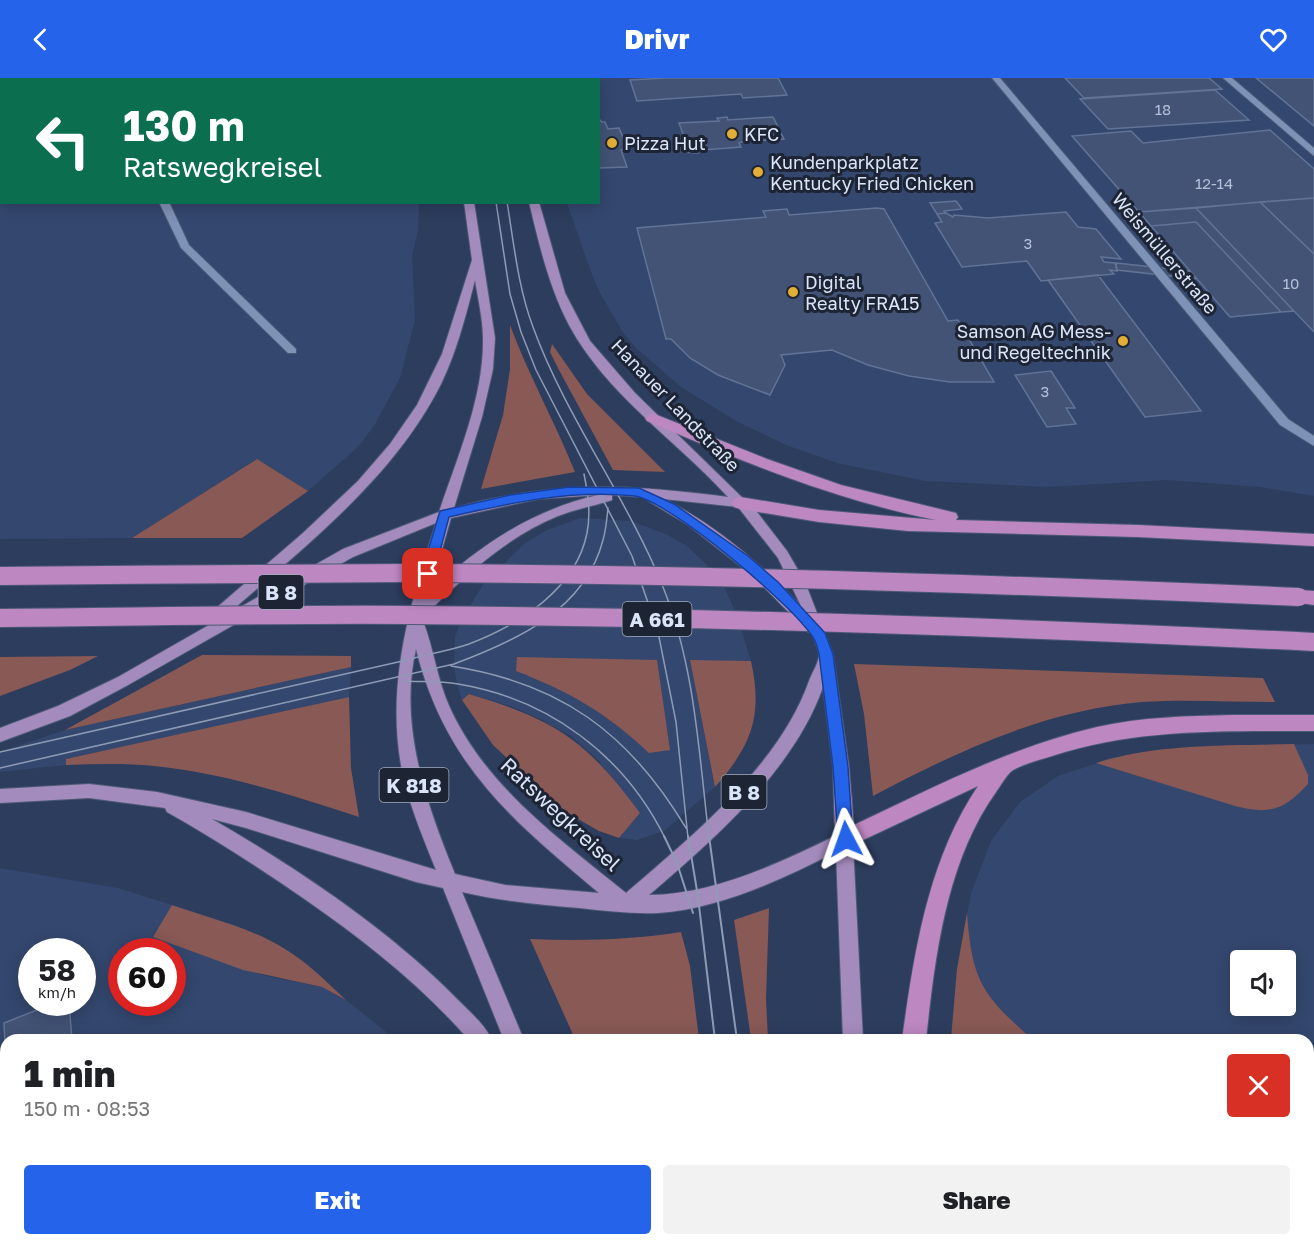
<!DOCTYPE html>
<html lang="en">
<head>
<meta charset="utf-8">
<style>
	body { margin:0; font-family:"Golos Text",sans-serif; background:#f2f2f2; color:#202124; height:100vh; display:flex; flex-direction:column; font-size:22px; white-space:nowrap }
	* { box-sizing:border-box; margin:0 }
	p { font-size:20px; color:#757577 }
	.icon { flex:none; width:33px; height:33px; fill:none; stroke:currentColor; stroke-width:2; stroke-linecap:round; stroke-linejoin:round }
	.map { position:relative; flex:1; overflow:hidden }
	.panel { position:absolute; left:0px; top:956px; width:1314px; height:212px; display:flex; flex-direction:column; background:#fff; border-radius:18px 18px 0 0; box-shadow:0 3px 15px #0003 }
	.panel>* { flex:none }
	.hud { position:absolute; left:0px; top:0px; width:600px; height:126px; box-shadow:0 3px 15px #0003; background:#0b6e4f; color:#fff; overflow:hidden }
	.tools { position:absolute; left:1230px; top:872px; display:grid; gap:12px }
	.tools a { display:grid; place-items:center; width:66px; height:66px; border-radius:6px; background:#fff; box-shadow:0 3px 15px #0003; font-size:30px }
	.speed { position:absolute; left:18px; top:860px; display:flex; gap:12px; font-size:30px; font-weight:700; text-align:center }
	.speed>* { display:grid; place-content:center; width:78px; height:78px; border-radius:50%; background:#fff; box-shadow:0 3px 15px #0003; line-height:1 }
	.speed small { font-size:15px; font-weight:400 }
	.speed .limit { border:9px solid #d22; background:#fff; color:#111 }
	.pin { position:absolute; display:grid; place-items:center; width:51px; height:51px; color:#fff; margin:-26px; border-radius:12px; box-shadow:0 3px 9px #0006 }
	.me { position:absolute; width:66px; margin:-33px; rotate:356deg; stroke-linejoin:round; filter:drop-shadow(0 0 4px #0008) }
	.turn { display:flex; align-items:center; gap:21px; height:126px; padding:0 24px; font-size:27px }
	.turn .icon { width:78px; height:78px; stroke-width:2.5 }
	.turn b { display:block; font-size:42px; line-height:51px }
	.round { display:grid; place-items:center; flex:none; width:63px; height:63px; border-radius:6px; background:#f2f2f2 }
	.headline { display:flex; align-items:center; justify-content:space-between; height:102px; padding:0 24px }
	h1 { font-size:36px; font-weight:800; line-height:45px }
	.button { display:flex; gap:12px; margin-top:auto; padding:12px 24px }
	.button a { flex:1; height:69px; border-radius:6px; background:#2563eb; color:#fff; font-size:24px; font-weight:800; line-height:69px; text-align:center }
	.button a+a { background:#f2f2f2; color:#202124 }
	header { display:flex; justify-content:space-between; align-items:center; height:78px; padding:0 24px; background:#2563eb; color:#fff; font-size:27px; font-weight:800 }
	.map>svg:first-child { display:block }
</style>
</head>
<body>
<header><svg class="icon" aria-label="back" viewBox="0 0 24 24"><path d="M15 5l-7 7 7 7"/></svg>Drivr<svg class="icon" aria-label="heart" viewBox="0 0 24 24"><path d="M12 20l-8-8c-3-5 5-10 8-4 3-6 11-1 8 4z"/></svg></header>
<div class="map">
<svg width="1314" height="1166" viewBox="0 0 1314 1166">
	<rect width="100%" height="100%" fill="#2d3d5e"/>
	<path fill="#34476e" fill-rule="evenodd" d="M0,0h89l-87,2v122l417,1 -1,28 -6,24 3,65 -15,58 -26,48 -15,20 -51,45 -51,-32 -125,79 -132,1z
		M91,0h329v1l-330,1z
		M526,0h788v418l-54,-9 -93,-7 -119,7 -123,-6 -88,-18 -51,-18 -50,-24 -55,-34 -44,-38 -15,-18 -23,-40 -8,-19 -24,-69 31,-1v-122z
		M580,440l51,3 37,14 19,11 20,19 18,24 11,24 15,48h-61l25,126 -51,44 -27,9 -18,-2 21,-25 -43,-54 -26,-23 -31,-17 -27,-12 -44,-13 -7,6 -5,-16 -3,-18 1,-29 6,-16 23,-38 41,-40 22,-13zM657,582l-35,67 -29,-21 -33,-18z
		M351,589l-2,30 -282,62 -1,6 -66,7v-20l65,-22z
		M1314,666v500h-342l-1,-5h337v-199h-357l6,-71 14,-76 20,-52 29,-39 38,-26 58,-19 80,-10zM1240,882h46v45h-46z
		M0,790l118,20 54,17 -19,32 113,39 56,11 24,13 49,39 -389,1v199h517l2,5h-525zM32,873h50v51h-50zM122,873h50v51h-50z"/>
	<path fill="#885955" d="M510,247c19,51 45,97 65,147l-94,17 22,-74 7,-46z
		M552,266l35,50 78,78 -52,-2 -54,-100 -9,-18z
		M257,381l51,32 -66,47h-110z
		M202,577l149,1v11l-286,63z
		M98,578l-28,14 -70,26v-39z
		M517,579l140,3 13,90 -21,3c-44,-41 -77,-60 -133,-82z
		M690,582l61,1c12,55 1,84 -36,126z
		M854,586l409,14 12,24c-44,0 -89,-3 -133,0 -97,8 -184,49 -269,94l-9,-82z
		M469,616c87,26 117,46 171,119l-21,25 -20,-7 -28,-16 -23,-18 -55,-52 -31,-45z
		M349,619l2,71 8,49c-67,-22 -135,-44 -205,-51 -29,-3 -59,-2 -88,-1v-6z
		M1294,666l14,31v9c-24,26 -38,31 -73,22l-139,-43c63,-20 132,-17 198,-19z
		M172,827c37,13 80,23 113,44 23,14 42,33 61,51l-24,-13 -79,-17 -90,-33z
		M769,830l-3,91 2,40h-17l-17,-119z
		M967,835c5,68 15,82 65,126h-81l6,-70z
		M681,854l9,34 9,73h-124l-45,-100c52,2 100,1 151,-7z
		M971,1161h168l-5,5h-162z"/>
	<path fill="#425375" stroke="#617397" stroke-width="1.5" d="M665,0h113l9,17 -44,3 -2,-4 -104,7 -7,-21z
		M1065,0h144l13,11 -138,9z
		M1256,0h58v48z
		M1215,12l34,30 -141,9 -28,-30z
		M727,39l1,3 45,-3 11,22 -43,3 -2,1 2,4 -39,3 -4,3 -16,-1 -1,-5 6,-2 -8,-22 40,-2 -2,-3z
		M598,40l4,4h3l3,7 11,-1 9,21 -7,1 6,17 -29,1z
		M1270,52l44,39v29l-175,14 -67,-76 59,-5 12,12z
		M1314,120v56l-54,-52z
		M956,123l6,8 -18,2 2,2 -9,1 -7,-11z
		M1260,124l54,52v78l-118,-124z
		M877,130l7,1 64,112 10,-1 36,62h-44l-41,-6 -41,-11 -36,-15 -51,5 4,10 -15,30 -52,-20 -28,-17 -19,-19h-5l-29,-111 129,-11 -3,-6 24,-2 2,6z
		M1196,130l98,103 -13,1 -85,-90 -45,4 -12,-14z
		M1066,134l12,15 18,2 25,30 -20,-2 3,5 11,1 2,8 -7,-1 4,4 -73,7 -14,-20 -65,6 -27,-44 7,-1 -5,-8 9,-1 7,4 1,-2 34,3z
		M1196,144l85,90 -51,5 -79,-91z
		M1116,185l74,8 7,8 -80,-9z
		M1097,197h1l103,136 -56,6 -97,-137z
		M1051,293l24,37h-9l10,16 -29,3 -32,-52z
		M57,924h12l3,38h-66v25l-2,-42z
		M6,1078v83h82l1,5h-89v-86z
		M367,1161h69l1,5h-77v-3z"/>
	<g fill="none" stroke-linecap="round" stroke-linejoin="round">
		<defs>
			<path id="service" d="M282,0h23l-24,2z
				M1223,0h9l82,70v8z
				M159,124h10l20,43 107,104v4h-8l-107,-105z"/>
			<path id="minor" d="M992,0h8l288,341 26,17v10l-34,-21z"/>
			<path id="primary" d="M450,0h8v2h-8z
				M497,0h8l1,2h-8z
				M464,124h10l21,136 -2,31 -11,48 -28,91c100,-28 172,-24 274,-11 -52,-57 -122,-103 -159,-172 -20,-38 -30,-81 -40,-123h10l26,91 25,48 45,52 122,119 30,39 18,31 28,72 16,113 6,72 -2,4 10,197h-20l-7,-188c-54,27 -116,57 -178,61 -26,1 -52,-2 -78,-5 -40,-3 -79,-7 -118,-16l62,148h-20l-61,-152 -27,-6 -170,-54 -34,-9c85,49 179,112 247,182 11,11 26,24 33,39h-23c-48,-55 -104,-99 -163,-140 -45,-31 -91,-61 -139,-88l-2,-4 -76,-10 -89,5v-14l89,-5 68,8 89,20 190,58c-11,-27 -22,-54 -30,-82 -24,-91 2,-178 30,-265l-83,34 -225,128 -58,31 -70,26v-14l58,-22 60,-29 91,-52 -4,-5 2,-4 96,-83 55,-52 32,-37 27,-39 25,-51 30,-94zM475,202c3,19 8,39 8,59 1,58 -26,119 -44,173l-96,37 -115,65c78,-69 165,-135 213,-230 16,-33 25,-69 34,-104zM598,417c-66,15 -120,51 -168,97l21,-74 87,-19zM612,417l30,2 46,28 65,51 55,56 4,1c2,7 7,16 7,22 0,7 -7,18 -10,26 -30,85 -116,154 -183,212 -65,-53 -140,-106 -176,-185 -13,-28 -16,-59 -27,-87l1,-5c40,-39 82,-79 134,-100 18,-7 36,-10 54,-16zM664,421l74,8 40,51 23,48c-40,-42 -85,-81 -137,-107zM416,571c29,116 96,171 183,244l-94,-8 -50,-11c-28,-68 -57,-150 -39,-225zM823,609l10,80 2,69c-56,27 -122,59 -186,59 65,-56 145,-125 174,-208z
				M591,1161h22l2,5h-22z
				M877,1161h22l1,5h-22z"/>
			<path id="motorway" d="M652,335l115,46 74,26 115,28 2,4 -2,3 182,5 176,9v12l-176,-9 -230,-6 -89,-9 -79,-13 -6,-2 -2,-4 2,-4 6,-2 79,13 117,10c-101,-20 -195,-59 -289,-99l-2,-3z
				M1299,512l15,1v14l-21,-3 -3,-5 3,-5z
				M1233,637h81v16c-88,0 -178,-3 -262,25 -13,4 -28,8 -39,14 -6,4 -12,15 -17,22 -50,70 -61,164 -70,248h-24c12,-87 26,-180 76,-254l-132,62 -7,-2 -3,-7 3,-7c84,-39 167,-84 258,-105 44,-10 91,-11 136,-12z
				M889,1161h26v5h-26z"/>
		</defs>
		<use href="#service" stroke="#4c5a75" stroke-width="2"/>
		<use href="#minor" stroke="#4c5a75" stroke-width="2"/>
		<use href="#primary" stroke="#4c5a75" stroke-width="2"/>
		<use href="#motorway" stroke="#4c5a75" stroke-width="2"/>
		<use href="#service" fill="#7e91b6" fill-rule="evenodd"/>
		<use href="#minor" fill="#7e91b6" fill-rule="evenodd"/>
		<use href="#primary" fill="#a48bbd" fill-rule="evenodd"/>
		<use href="#motorway" fill="#bd87c2" fill-rule="evenodd"/>
		<path stroke="#8e9bb5" stroke-width="1.5" d="M496,124l14,92 11,38 15,38 96,186 26,76 18,90 12,116
			M507,124c7,42 11,85 26,125 33,91 94,170 130,260 32,79 36,167 46,251
			M451,588c110,17 178,67 235,162
			M403,603c18,1 38,0 55,3 91,15 166,71 207,154
			M0,674l407,-92c20,-6 42,-9 62,-16 50,-19 107,-55 118,-111 4,-20 1,-39 -3,-59
			M0,690l454,-104c62,-23 131,-54 149,-124 3,-10 4,-22 5,-32"/>
		<path stroke="#8e9bb5" stroke-width="2" d="M664,758l13,27 16,50
			M688,758l10,61 17,143
			M709,758l28,204
			M741,1161l1,5
			M767,1161l1,5"/>
		<defs>
			<path id="motorway-bridge" d="M0,498c135,-1 270,-3 405,-3 298,1 596,11 894,24
				M0,540c137,-1 273,-4 410,-3 301,2 603,12 904,27"/>
		</defs>
		<use href="#motorway-bridge" stroke="#4c5a75" stroke-width="20" stroke-linecap="butt"/>
		<use href="#motorway-bridge" stroke="#bd87c2" stroke-width="18"/>
	</g>
	<path fill="#2563eb" stroke="#184099" stroke-width="1.5" d="M569,409l70,1 35,16 74,52 30,26 47,51 8,21 15,113 5,72 -2,5 -5,2 -6,-2 -2,-5 -5,-72 -14,-113c-1,-4 -2,-9 -4,-13 -15,-31 -147,-141 -180,-145 -63,-7 -125,7 -186,21l-15,57 -2,4h-9l-2,-4 19,-63 70,-16z"/>
	<g fill="#e3ae35" stroke="#1d2534" stroke-width="2">
		<circle cx="732" cy="56" r="6"/>
		<circle cx="612" cy="65" r="6"/>
		<circle cx="758" cy="94" r="6"/>
		<circle cx="793" cy="214" r="6"/>
		<circle cx="1123" cy="263" r="6"/>
	</g>
	<g text-anchor="middle" dominant-baseline="central" stroke-width="6" stroke-linejoin="round" paint-order="stroke">
		<g font-size="15" fill="#b4c0d8">
			<text x="1163" y="31">18</text>
			<text x="1214" y="105">12-14</text>
			<text x="1028" y="165">3</text>
			<text x="1291" y="205">10</text>
			<text x="1045" y="313">3</text>
		</g>
		<g font-size="18" fill="#dae5f9" stroke="#1d2534" text-anchor="start">
			<text x="744" y="56">KFC</text>
			<text x="624" y="65">Pizza Hut</text>
			<text x="770" y="84">Kundenparkplatz<tspan x="770" dy="21">Kentucky Fried Chicken</tspan></text>
			<text x="805" y="204">Digital<tspan x="805" dy="21">Realty FRA15</tspan></text>
			<text x="1111" y="253" text-anchor="end">Samson AG Mess-<tspan x="1111" dy="21">und Regeltechnik</tspan></text>
		</g>
		<g font-size="18" fill="#dae5f9" stroke="#1d2534">
			<text transform="translate(1165 175) rotate(50)">Weismüllerstraße</text>
			<text transform="translate(676 327) rotate(46)">Hanauer Landstraße</text>
		</g>
		<g fill="#1d2534" stroke="#a1abbe" stroke-width="1.5">
			<rect x="258.5" y="497" width="45" height="34" rx="4.5"/>
			<rect x="622.5" y="524" width="69" height="34" rx="4.5"/>
			<rect x="379.5" y="690" width="69" height="34" rx="4.5"/>
			<rect x="721.5" y="697" width="45" height="34" rx="4.5"/>
		</g>
		<g font-size="20" font-weight="bold" fill="#dae5f9">
			<text x="281" y="514">B 8</text>
			<text x="657" y="541">A 661</text>
			<text x="414" y="707">K 818</text>
			<text x="744" y="714">B 8</text>
		</g>
		<g font-size="21" fill="#dae5f9" stroke="#1d2534">
			<text transform="translate(561 736) rotate(43)">Ratswegkreisel</text>
		</g>
	</g>
</svg>
<div class="tools">
<a><svg class="icon" aria-label="sound" viewBox="0 0 24 24"><path d="M4 9h4l5-4v14l-5-4H4zM17 9q2 3 0 6"/></svg></a>
</div>
<div class="speed"><div>58<small>km/h</small></div><div class="limit">60</div></div>
<div class="pin" style="left:428px;top:496px;background:#d93025"><svg class="icon" aria-label="arrive" viewBox="0 0 24 24"><path d="M6 21V4h12l-3 4 3 4H6"/></svg></div>
<svg class="me" style="left:846px;top:761px" viewBox="-20 -20 40 40"><path d="M0-17L14 15 0 8-14 15z" fill="#2563eb" stroke="#fff" stroke-width="4"/></svg>
<div class="hud">
<div class="turn"><svg class="icon" aria-label="left" viewBox="0 0 24 24"><path d="M17 20v-9H6M10 6l-5 5 5 5"/></svg><div><b>130 m</b>Ratswegkreisel</div></div>
</div>
<section class="panel">
<div class="headline"><div><h1>1 min</h1><p>150 m · 08:53</p></div><a class="round" style="background:#d93025;color:#fff"><svg class="icon" aria-label="close" viewBox="0 0 24 24"><path d="M6 6l12 12M18 6L6 18"/></svg></a></div>
<div class="button"><a>Exit</a><a>Share</a></div>
</section>
</div>
</body>
</html>
